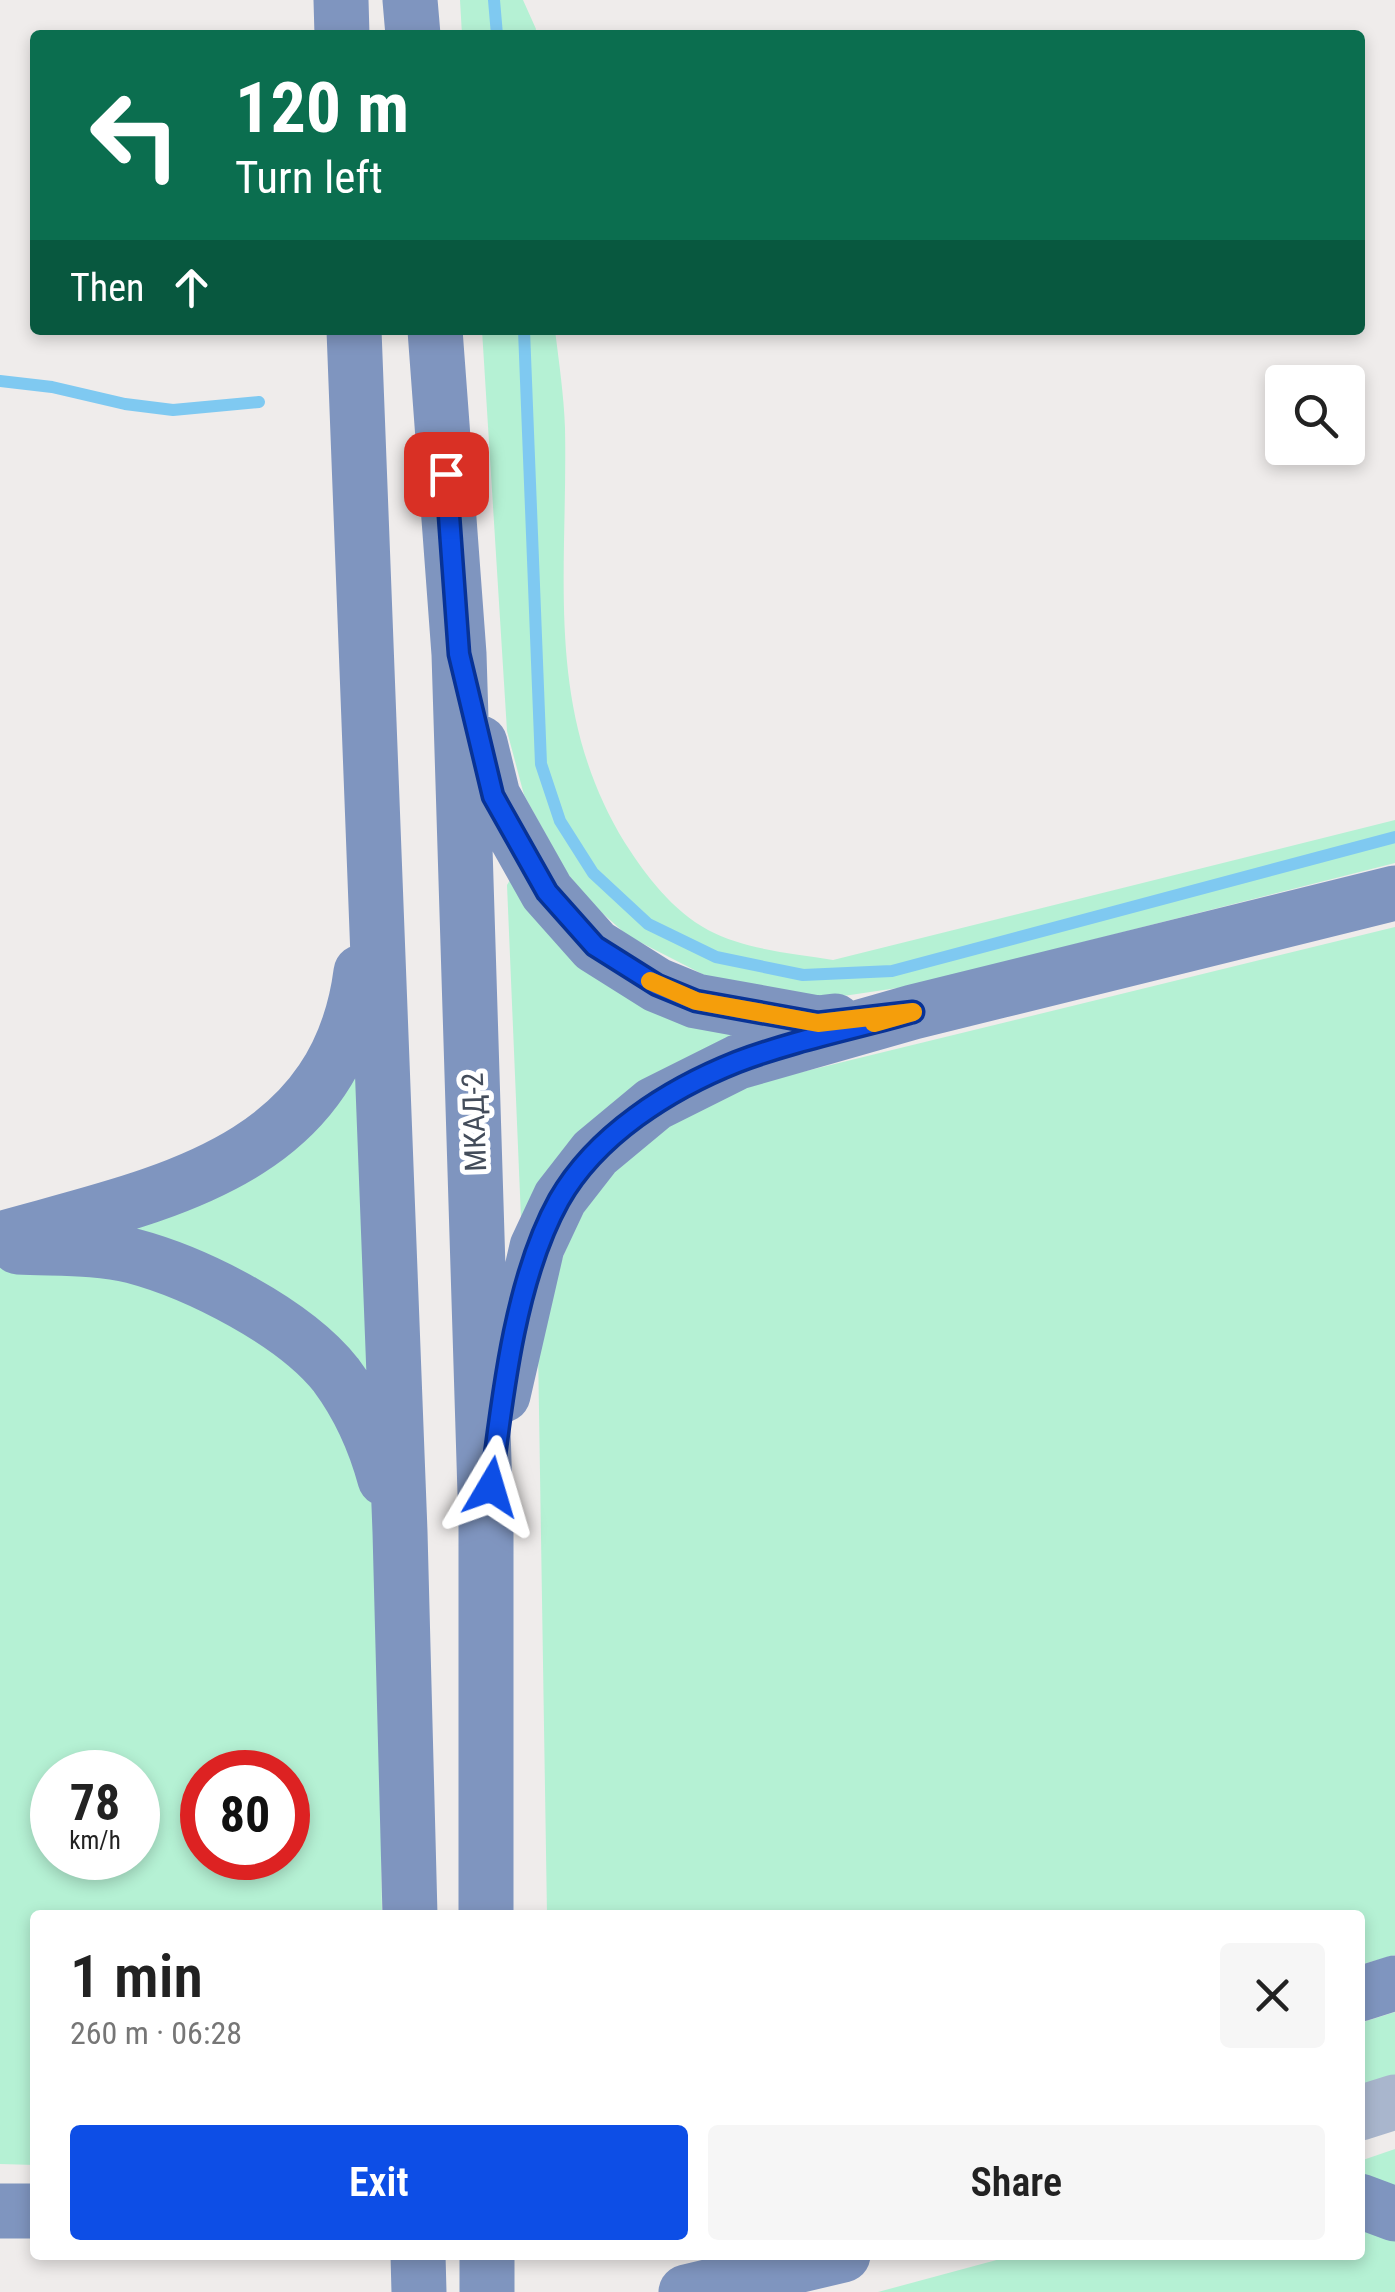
<!DOCTYPE html>
<html lang="en">
<head>
<meta charset="utf-8">
<style>
	body { margin:0; font-family:"Roboto Condensed",sans-serif; background:#f6f6f6; color:#222; height:100vh; display:flex; flex-direction:column; font-size:38px; white-space:nowrap }
	* { box-sizing:border-box; margin:0 }
	p { font-size:32px; color:#767676 }
	.icon { flex:none; width:55px; height:55px; fill:none; stroke:currentColor; stroke-width:2; stroke-linecap:round; stroke-linejoin:round }
	.map { position:relative; flex:1; overflow:hidden }
	.sheet { position:absolute; left:30px; top:1910px; width:1335px; height:350px; display:flex; flex-direction:column; background:#fff; border-radius:10px; box-shadow:0 5px 15px #0003 }
	.sheet>* { flex:none }
	.banner { position:absolute; left:30px; top:30px; width:1335px; height:305px; border-radius:10px; box-shadow:0 5px 15px #0003; background:#0b6e4f; color:#fff; overflow:hidden }
	.controls { position:absolute; left:1265px; top:365px; display:grid; gap:20px }
	.controls a { display:grid; place-items:center; width:100px; height:100px; border-radius:10px; background:#fff; box-shadow:0 5px 15px #0003; font-size:50px }
	.speed { position:absolute; left:30px; top:1750px; display:flex; gap:20px; font-size:50px; font-weight:700; text-align:center }
	.speed>* { display:grid; place-content:center; width:130px; height:130px; border-radius:50%; background:#fff; box-shadow:0 5px 15px #0003; line-height:1 }
	.speed small { font-size:25px; font-weight:400 }
	.speed .limit { border:15px solid #d22; background:#fff; color:#111 }
	.pin { position:absolute; display:grid; place-items:center; width:85px; height:85px; color:#fff; margin:-42px; border-radius:20px; box-shadow:0 5px 15px #0006 }
	.me { position:absolute; width:110px; margin:-55px; rotate:7deg; stroke-linejoin:round; filter:drop-shadow(0 0 8px #0008) }
	.turn { display:flex; align-items:center; gap:35px; height:210px; padding:0 40px; font-size:45px }
	.turn .icon { width:130px; height:130px; stroke-width:2.5 }
	.turn b { display:block; font-size:70px; line-height:85px }
	.then { display:flex; align-items:center; height:95px; padding:0 40px; background:#0003; gap:20px; font-size:38px }
	.round { display:grid; place-items:center; flex:none; width:105px; height:105px; border-radius:10px; background:#f6f6f6 }
	.headline { display:flex; align-items:center; justify-content:space-between; height:170px; padding:0 40px }
	h1 { font-size:60px; font-weight:600; line-height:75px }
	.primary-button { display:flex; gap:20px; margin-top:auto; padding:20px 40px }
	.primary-button a { flex:1; height:115px; border-radius:10px; background:#0d4ee6; color:#fff; font-size:40px; font-weight:600; line-height:115px; text-align:center }
	.primary-button a+a { background:#f6f6f6; color:#222 }
	.map>svg:first-child { display:block }
</style>
</head>
<body>
<div class="map">
<svg width="1395" height="2292" viewBox="0 0 1395 2292">
	<rect width="100%" height="100%" fill="#efeceb"/>
	<path fill="#b5f1d4" fill-rule="evenodd" d="M460,0h63l13,29 -1,6h-73z
		M482,330h73c4,33 9,66 10,98 3,148 -22,281 60,415 22,34 47,67 83,87 38,20 84,23 125,30l562,-140v43l-484,123 -88,13 -113,-21 -82,-42 -37,-33 -24,-30 -43,-78 -17,-64z
		M513,875l266,163 -258,180 -14,-333z
		M1395,927v1028l-35,10v-50h-813l-9,-568c12,-63 38,-142 83,-189 31,-33 80,-51 120,-71z
		M363,1042l13,346 -275,-163z
		M0,1266l104,1 157,62 97,108 19,90 5,388h-347v250l-35,-1zM52,1772h86v86h-86zM202,1772h86v86h-86z
		M1395,2012v65l-35,12v-66z
		M1395,2149v37l-35,-11v-14z
		M1360,2218l35,15v59h-517l137,-37h345z"/>
	<g fill="none" stroke-linecap="round" stroke-linejoin="round">
		<path stroke="#7fc9f1" stroke-width="12" d="M494,0l3,35
			M524,330l17,434 19,57 33,52 55,51 68,33 87,18 89,-4 503,-134
			M0,381l52,6 73,17 48,6 86,-8"/>
		<path stroke="#a9b6cd" stroke-width="55" d="M1360,2113l35,-11"/>
		<path stroke="#7f95bf" stroke-width="55" d="M341,0l1,35
			M410,0l3,35
			M354,330l46,1202 10,383
			M435,330l24,324 27,872v389
			M480,743l13,53 54,96 48,54 62,39 39,16 122,22 17,-2
			M0,1239c155,-44 336,-74 361,-267
			M18,1247c37,2 79,0 115,9 64,17 161,66 203,119 23,31 39,67 49,104
			M503,1395l34,-148 23,-49 35,-45 59,-49 84,-42 175,-50 482,-119
			M1360,1994l35,-11
			M1360,2201l35,13
			M0,2211h35
			M418,2255l1,37
			M487,2255v37
			M686,2292l157,-37"/>
	</g>
	<g fill="none" stroke-linecap="round" stroke-linejoin="round">
		<defs>
			<path id="route" d="M446,474l13,180 34,142 54,96 48,54 62,39 39,16 122,22 95,-11c-57,16 -121,29 -176,50 -68,27 -141,73 -178,138 -44,79 -57,198 -68,287"/>
		</defs>
		<use href="#route" stroke="#083396" stroke-width="25"/>
		<use href="#route" stroke="#0d4ee6" stroke-width="18"/>
		<path stroke="#f59e0b" stroke-width="18" d="M650,981l46,20 122,22 95,-11 -39,11"/>
	</g>
	<g text-anchor="middle" dominant-baseline="central" stroke-width="10" stroke-linejoin="round" paint-order="stroke">
		<g font-size="30" fill="#434c5a" stroke="#fff">
			<text transform="translate(474 1122) rotate(-92)">МКАД-2</text>
		</g>
	</g>
</svg>
<div class="controls">
<a><svg class="icon" aria-label="search" viewBox="0 0 24 24"><circle cx="10" cy="10" r="6"/><path d="M15 15l6 6"/></svg></a>
</div>
<div class="speed"><div>78<small>km/h</small></div><div class="limit">80</div></div>
<div class="pin" style="left:446px;top:474px;background:#d93025"><svg class="icon" aria-label="arrive" viewBox="0 0 24 24"><path d="M6 21V4h12l-3 4 3 4H6"/></svg></div>
<svg class="me" style="left:491px;top:1487px" viewBox="-20 -20 40 40"><path d="M0-17L14 15 0 8-14 15z" fill="#0d4ee6" stroke="#fff" stroke-width="4"/></svg>
<div class="banner">
<div class="turn"><svg class="icon" aria-label="left" viewBox="0 0 24 24"><path d="M17 20v-9H6M10 6l-5 5 5 5"/></svg><div><b>120 m</b>Turn left</div></div>
<div class="then">Then<svg class="icon" aria-label="ahead" viewBox="0 0 24 24"><path d="M12 20V5M6 11l6-6 6 6"/></svg></div>
</div>
<section class="sheet">
<div class="headline"><div><h1>1 min</h1><p>260 m · 06:28</p></div><a class="round"><svg class="icon" aria-label="close" viewBox="0 0 24 24"><path d="M6 6l12 12M18 6L6 18"/></svg></a></div>
<div class="primary-button"><a>Exit</a><a>Share</a></div>
</section>
</div>
</body>
</html>
